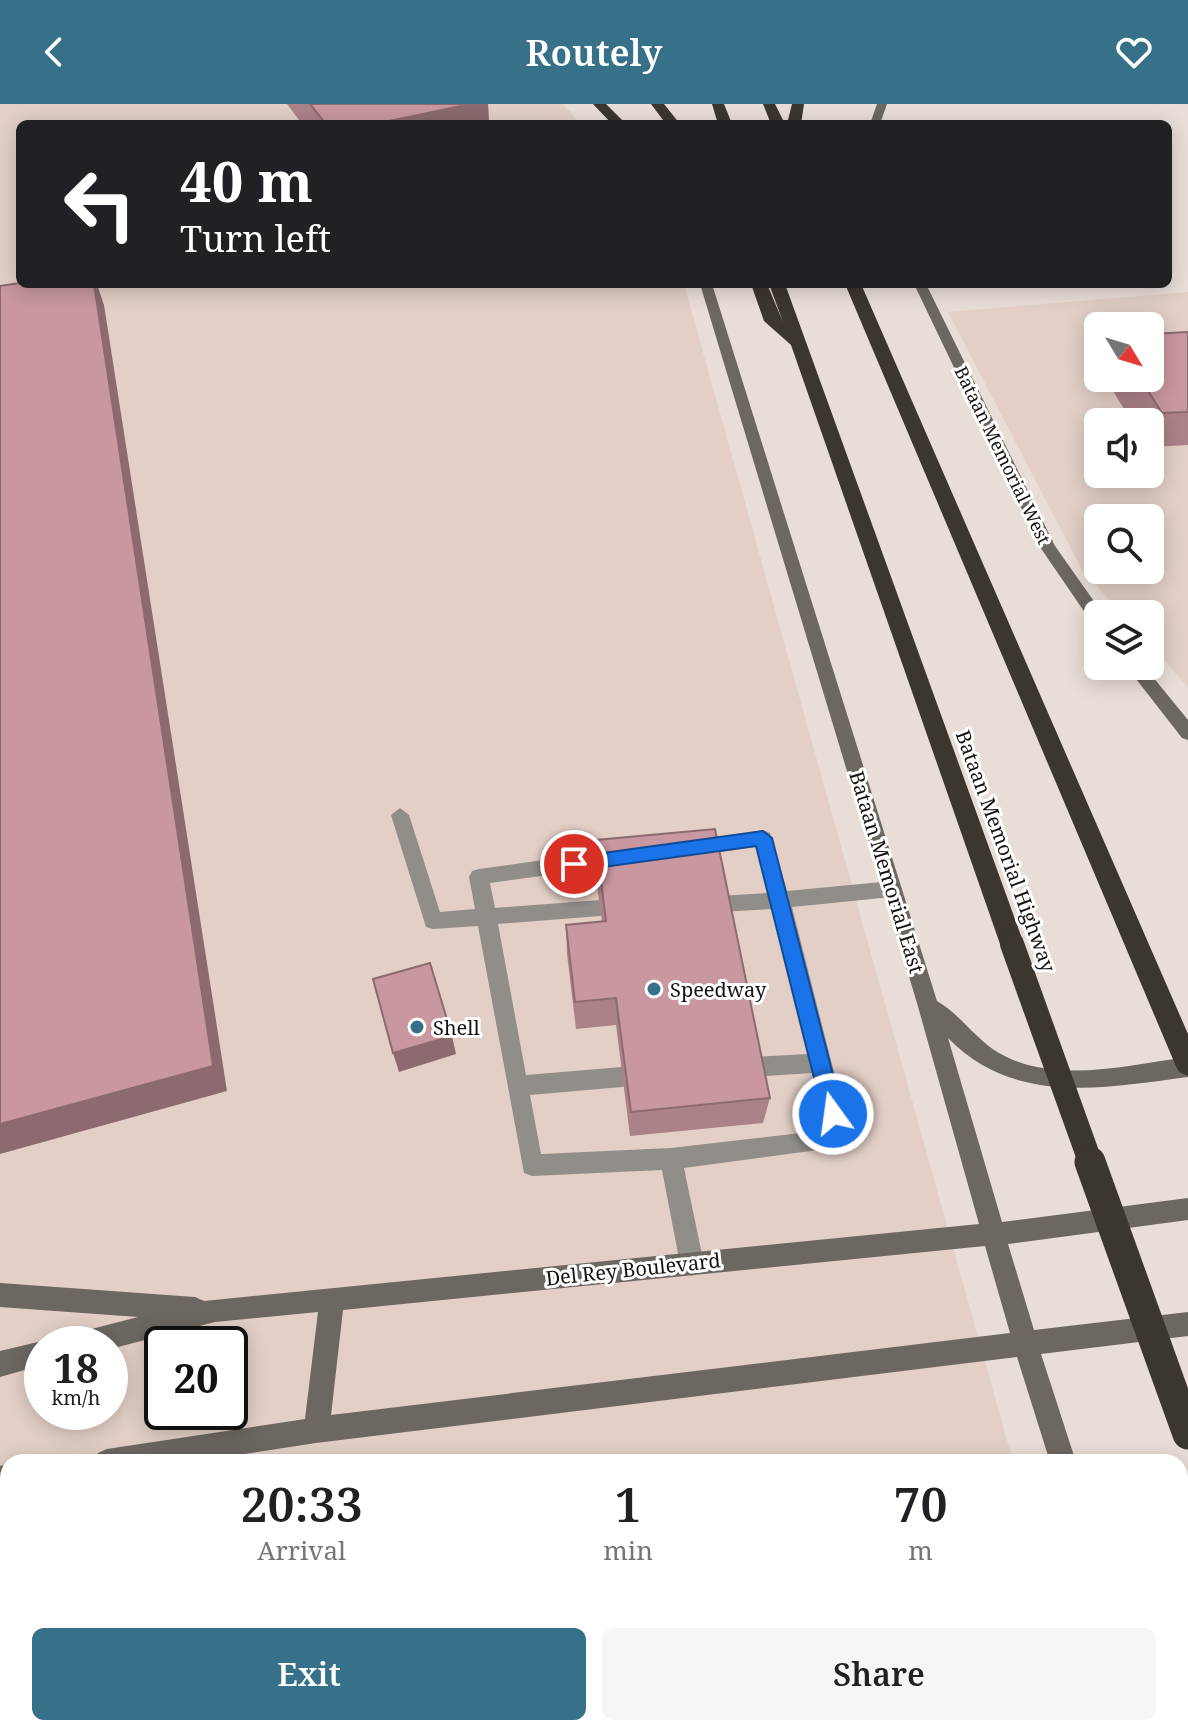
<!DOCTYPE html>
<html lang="en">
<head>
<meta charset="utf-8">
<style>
	body { margin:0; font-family:"Noto Serif",serif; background:#f6f6f6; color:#202124; height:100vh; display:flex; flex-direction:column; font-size:30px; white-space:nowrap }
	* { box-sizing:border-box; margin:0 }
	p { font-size:26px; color:#757577 }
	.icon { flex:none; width:44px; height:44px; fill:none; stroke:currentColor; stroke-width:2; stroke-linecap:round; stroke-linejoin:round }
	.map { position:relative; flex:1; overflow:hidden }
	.drawer { position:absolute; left:0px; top:1350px; width:1188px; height:282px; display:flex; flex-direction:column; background:#fff; border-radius:24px 24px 0 0; box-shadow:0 4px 20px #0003 }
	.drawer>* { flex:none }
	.banner { position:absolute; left:16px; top:16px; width:1156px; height:168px; border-radius:12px; box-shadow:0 4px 20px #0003; background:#202124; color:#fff; overflow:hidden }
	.needle { width:52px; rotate:128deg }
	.controls { position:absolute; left:1084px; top:208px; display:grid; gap:16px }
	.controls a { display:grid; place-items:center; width:80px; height:80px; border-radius:12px; background:#fff; box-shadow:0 4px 20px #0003; font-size:40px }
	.speed { position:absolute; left:24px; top:1222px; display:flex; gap:16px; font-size:40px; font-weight:700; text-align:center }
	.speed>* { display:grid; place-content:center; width:104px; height:104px; border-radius:50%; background:#fff; box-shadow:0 4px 20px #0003; line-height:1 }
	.speed small { font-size:20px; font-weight:400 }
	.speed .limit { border:4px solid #111; border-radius:12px; background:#fff; color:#111 }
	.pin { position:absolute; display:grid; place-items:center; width:68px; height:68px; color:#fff; margin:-34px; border:4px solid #fff; border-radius:50%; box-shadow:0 2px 8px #0007 }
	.me { position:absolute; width:88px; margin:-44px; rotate:346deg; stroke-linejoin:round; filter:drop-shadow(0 0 6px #0008) }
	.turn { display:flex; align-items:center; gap:28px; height:168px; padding:0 32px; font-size:36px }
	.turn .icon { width:104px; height:104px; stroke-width:2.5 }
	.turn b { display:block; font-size:56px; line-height:68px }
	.eta { display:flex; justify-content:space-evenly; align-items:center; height:136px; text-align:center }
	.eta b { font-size:48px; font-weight:600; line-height:56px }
	.primary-button { display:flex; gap:16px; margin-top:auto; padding:16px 32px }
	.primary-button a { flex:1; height:92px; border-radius:12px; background:#367089; color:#fff; font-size:32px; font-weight:600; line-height:92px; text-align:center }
	.primary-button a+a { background:#f6f6f6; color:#202124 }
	header { display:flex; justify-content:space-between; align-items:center; height:104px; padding:0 32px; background:#367089; color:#fff; font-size:36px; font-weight:600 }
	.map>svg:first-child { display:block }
</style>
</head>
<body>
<header><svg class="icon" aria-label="back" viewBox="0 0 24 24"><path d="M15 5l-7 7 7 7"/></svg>Routely<svg class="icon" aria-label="heart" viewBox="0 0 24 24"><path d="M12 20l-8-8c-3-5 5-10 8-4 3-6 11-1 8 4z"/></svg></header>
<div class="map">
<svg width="1188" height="1631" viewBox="0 0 1188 1631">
	<rect width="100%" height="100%" fill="#e9ddd7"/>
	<path fill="#e3cfc6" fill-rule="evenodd" d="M0,0h563l17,20h-560v160h664l329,1178h-1005v266h1079l2,7h-1089zM42,1240h68v68h-68zM162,1240h68v68h-68z
		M1188,188v395l-38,-42v-31h-28l-40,-44 -134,-258zM1098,222h52v52h-52zM1098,318h52v52h-52zM1098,414h52v52h-52z"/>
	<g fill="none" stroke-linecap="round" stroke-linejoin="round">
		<path fill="#918e8a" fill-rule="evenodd" d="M400,704l9,7 31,97 35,-3 -6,-32 3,-6 7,-2 142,-20 7,3 3,5 -3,5 -7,3 -131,18 5,25 105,-8 7,2 3,6 -3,6 -7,2 -102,8 28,151 96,-8 8,3 3,7 -3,7 -8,3 -92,8 11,59 130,-6 156,-18 -14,-57 -61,4 -8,-3 -3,-7 3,-7 8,-3 56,-3 -36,-145 -53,3 -7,-2 -3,-6 3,-6 7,-2 49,-3 -12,-46 -64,9 -7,-3 -3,-5 3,-5 78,-13 7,3 17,58 105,-10 7,2 3,6 -3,6 -7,2 -100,10 59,232 -3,7 -164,22 20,96 -4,8 -8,4 -8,-4 -4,-8 -18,-94 -130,6 -8,-3 -46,-247 -45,3 -7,-2 -35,-112z"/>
		<path fill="#6c6761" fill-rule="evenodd" d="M877,0h10l-7,20h-10z
			M700,180h12l225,717c23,13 38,38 62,52 55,32 129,12 189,4v20c-84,11 -174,29 -240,-39l54,184 186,-24v22l-180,24 26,86 154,-18v24l-147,18 35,108h-26l-33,-105 -701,86 -124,19h-98l4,-9 9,-4 198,-30 13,-107 -103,10 -105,27v-5h-42l3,-9 9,-3 58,-15 -138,-10v-24l195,14 9,4 775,-77 -62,-221zM985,1142l25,87 -679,82 12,-105z
			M914,180h12l129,262 48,68h-5v11l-6,-2 -52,-76z
			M1126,562h18l44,54v20l-6,-2z
			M42,1237l8,3h-8v21l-42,12v-26z
			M8,1360v26l-8,2v-26z
			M1188,1413v29l-8,4v-30z
			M1132,1624h30l2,7h-30z"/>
		<path fill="#3b362e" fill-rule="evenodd" d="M593,0h13l20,20h-14z
			M651,0h13l16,20h-14z
			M712,0h12l8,20h-14z
			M763,0h12l10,20h-14z
			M792,0h12l-3,20h-14z
			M751,180h16l16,38 -14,-38h16l239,660 -3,7 -9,3 -9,-3 -3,-7 -209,-599 -27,-24z
			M845,180h16l327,750v42l-9,-4 -4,-8z"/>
		<path stroke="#3b362e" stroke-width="24" d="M1012,840l79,220"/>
		<path stroke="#3b362e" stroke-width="31" d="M1090,1058l98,272"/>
	</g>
	<path fill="#ac8289" d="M287,0h201l1,20h-187z
		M1188,228v113l-38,2v-25h-18l-27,-44h45z
		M596,736l174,258 -7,25 -133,13 -14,-111 -40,4 -9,-75 -1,-29 36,-3 -7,-51z"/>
	<path fill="#8c6a6f" d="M470,0h18l1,20h-114z
		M94,180h3l7,21 123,786 -227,63v-30z
		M452,932l4,18 -57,18 -6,-19z"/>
	<path fill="#c8979f" stroke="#8c6a6f" stroke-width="2" d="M310,0h160l-95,20h-49z
		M20,179v1h74l119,782 -213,58v-838z
		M1188,228v80l-26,1 -22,-35h10v-44z
		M715,725l55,269 -139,14 -15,-114 -41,4 -9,-77 40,-4 -10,-81z
		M430,859l22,73 -59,17 -20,-74z"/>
	<path fill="#1a73e8" stroke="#114b97" stroke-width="2" d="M763,727l9,7 71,276 -3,6 -7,3 -7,-3 -3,-6 -67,-268 -182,25 -9,-7 9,-7z"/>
	<g fill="#367089" stroke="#fff" stroke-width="3">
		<circle cx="654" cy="885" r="8"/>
		<circle cx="417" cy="923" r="8"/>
	</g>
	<g text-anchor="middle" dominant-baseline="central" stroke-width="6" stroke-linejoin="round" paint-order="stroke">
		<g font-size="18" fill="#161210" stroke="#fff">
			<text transform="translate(1003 351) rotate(64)">Bataan Memorial West</text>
		</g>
		<g font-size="20" fill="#161210" stroke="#fff">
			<text transform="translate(1006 747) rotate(70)">Bataan Memorial Highway</text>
			<text transform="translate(887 768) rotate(73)">Bataan Memorial East</text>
			<text transform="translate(633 1165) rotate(-6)">Del Rey Boulevard</text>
		</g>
		<g font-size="20" fill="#161210" stroke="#fff" text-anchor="start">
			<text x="670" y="885">Speedway</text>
			<text x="433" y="923">Shell</text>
		</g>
	</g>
</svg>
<div class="controls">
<a><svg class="needle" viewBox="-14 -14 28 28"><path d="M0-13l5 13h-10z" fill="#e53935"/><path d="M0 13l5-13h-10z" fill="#757577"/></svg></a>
<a><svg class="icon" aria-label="sound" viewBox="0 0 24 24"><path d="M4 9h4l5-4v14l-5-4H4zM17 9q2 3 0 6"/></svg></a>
<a><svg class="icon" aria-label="search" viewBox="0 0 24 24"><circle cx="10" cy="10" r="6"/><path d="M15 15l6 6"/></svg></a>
<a><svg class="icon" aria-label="layers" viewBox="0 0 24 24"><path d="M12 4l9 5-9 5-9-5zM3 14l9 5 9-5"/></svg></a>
</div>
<div class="speed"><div>18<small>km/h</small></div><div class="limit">20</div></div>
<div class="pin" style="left:574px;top:760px;background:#d93025"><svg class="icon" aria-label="arrive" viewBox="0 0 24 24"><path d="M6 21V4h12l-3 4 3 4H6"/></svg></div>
<svg class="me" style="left:833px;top:1010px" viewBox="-20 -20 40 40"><circle r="17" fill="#1a73e8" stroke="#fff" stroke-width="3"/><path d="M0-11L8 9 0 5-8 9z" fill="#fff"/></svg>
<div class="banner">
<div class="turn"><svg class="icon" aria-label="left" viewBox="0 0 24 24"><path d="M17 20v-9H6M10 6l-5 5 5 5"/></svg><div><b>40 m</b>Turn left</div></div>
</div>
<section class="drawer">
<div class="eta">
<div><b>20:33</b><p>Arrival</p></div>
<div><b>1</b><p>min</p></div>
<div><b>70</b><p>m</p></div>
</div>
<div class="primary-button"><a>Exit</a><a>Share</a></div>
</section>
</div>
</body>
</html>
